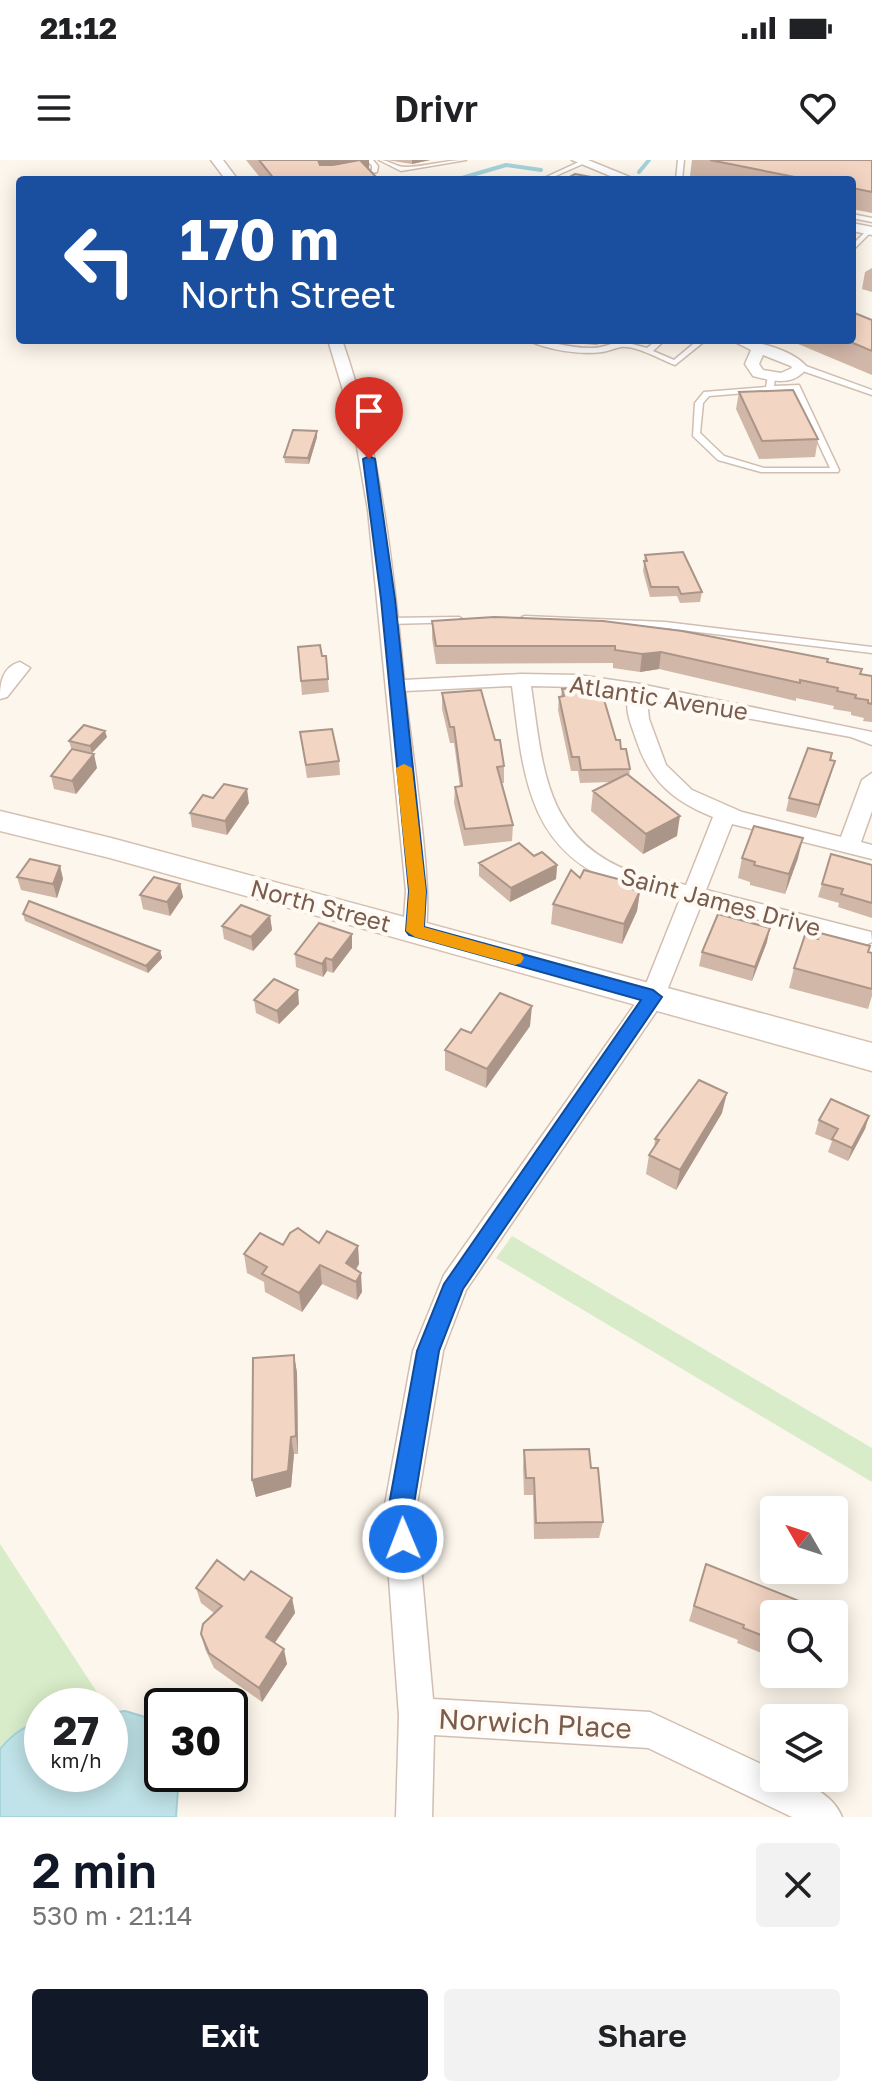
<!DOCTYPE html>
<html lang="en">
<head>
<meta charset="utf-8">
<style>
	body { margin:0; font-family:"Golos Text",sans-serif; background:#f2f2f2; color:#202124; height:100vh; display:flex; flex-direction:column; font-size:30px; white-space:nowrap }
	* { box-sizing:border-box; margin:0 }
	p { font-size:26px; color:#757577 }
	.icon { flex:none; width:44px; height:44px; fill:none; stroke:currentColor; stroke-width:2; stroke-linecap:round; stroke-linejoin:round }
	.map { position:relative; height:1657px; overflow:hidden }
	.panel { display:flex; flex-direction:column; background:#fff; flex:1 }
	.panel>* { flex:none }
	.top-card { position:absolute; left:16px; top:16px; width:840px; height:168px; border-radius:8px; box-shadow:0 4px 20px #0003; background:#1a4fa0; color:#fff; overflow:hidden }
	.needle { width:52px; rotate:309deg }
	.tools { position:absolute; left:760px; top:1336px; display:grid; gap:16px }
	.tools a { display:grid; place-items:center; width:88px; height:88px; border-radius:8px; background:#fff; box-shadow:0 4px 20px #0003; font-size:40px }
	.speed { position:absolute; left:24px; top:1528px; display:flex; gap:16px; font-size:40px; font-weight:700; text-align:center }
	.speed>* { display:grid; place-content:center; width:104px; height:104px; border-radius:50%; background:#fff; box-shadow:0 4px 20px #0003; line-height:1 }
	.speed small { font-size:20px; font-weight:400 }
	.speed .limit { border:4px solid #111; border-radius:12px; background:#fff; color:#111 }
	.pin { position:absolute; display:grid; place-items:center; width:68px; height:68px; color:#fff; margin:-82px -34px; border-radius:50% 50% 50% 0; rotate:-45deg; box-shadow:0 0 8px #0007 }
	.pin .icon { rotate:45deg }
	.me { position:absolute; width:88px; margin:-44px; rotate:359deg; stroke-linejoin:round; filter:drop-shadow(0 0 6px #0008) }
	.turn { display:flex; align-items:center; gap:28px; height:168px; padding:0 32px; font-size:36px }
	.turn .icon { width:104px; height:104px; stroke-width:2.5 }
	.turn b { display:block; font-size:56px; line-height:68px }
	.round { display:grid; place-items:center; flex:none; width:84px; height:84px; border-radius:8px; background:#f2f2f2 }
	.overview { display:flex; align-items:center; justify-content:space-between; height:136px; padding:0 32px }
	h1 { font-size:48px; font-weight:600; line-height:60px; color:#111827 }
	.primary-button { display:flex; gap:16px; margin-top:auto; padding:16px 32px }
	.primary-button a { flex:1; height:92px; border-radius:8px; background:#111827; color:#fff; font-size:32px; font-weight:600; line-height:92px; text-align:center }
	.primary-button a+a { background:#f2f2f2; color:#202124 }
	.status { display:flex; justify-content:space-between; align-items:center; height:56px; padding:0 40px; background:#fff; direction:ltr }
	.status svg { height:22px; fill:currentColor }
	header { display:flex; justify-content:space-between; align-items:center; height:104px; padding:0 32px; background:#fff; font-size:36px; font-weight:600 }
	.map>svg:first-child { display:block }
</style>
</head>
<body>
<div class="status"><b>21:12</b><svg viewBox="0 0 49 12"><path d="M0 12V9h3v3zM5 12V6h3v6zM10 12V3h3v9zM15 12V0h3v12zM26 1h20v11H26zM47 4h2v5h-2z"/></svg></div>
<header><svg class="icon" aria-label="menu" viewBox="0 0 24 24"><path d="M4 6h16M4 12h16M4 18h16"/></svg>Drivr<svg class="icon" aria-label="heart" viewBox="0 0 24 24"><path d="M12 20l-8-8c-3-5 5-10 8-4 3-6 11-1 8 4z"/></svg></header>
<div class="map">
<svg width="872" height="1657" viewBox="0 0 872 1657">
	<rect width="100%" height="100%" fill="#fdf6ec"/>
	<path fill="#d8ecc9" d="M512,1076l360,212v34l-376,-224z
		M0,1384l106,162h-64v68h68v-61l68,104h-178z"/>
	<path fill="#bfe3e8" stroke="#a5d3da" stroke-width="2" d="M125,1551l30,9 7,7v47h17l-3,43h-176v-68c11,-13 25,-25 42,-27v52h68v-61z"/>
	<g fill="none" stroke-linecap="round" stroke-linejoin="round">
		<path stroke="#a5d3da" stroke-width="4" d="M639,12l10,-12
			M455,20l51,-15 35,5"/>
		<defs>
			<path id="service" d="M367,0h6l5,6 -1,6 -43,8h-13l51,-10v-4z
				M379,0c10,0 17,7 26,7 20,0 40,-7 61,-7l-65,11z
				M583,0l2,3 -34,15 2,2 -11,-1z
				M678,0h6l-2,20h-6z
				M852,54l20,4v4l-20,-4z
				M867,70l5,1 -20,20v-6z
				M527,180c22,0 43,9 65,8 14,0 25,-8 38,-8l-2,3 19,5 10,-8h8l-12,11 21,9 24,-20h8l-31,25c-14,-5 -39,-20 -54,-18 -6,1 -12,4 -19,5 -23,3 -54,-2 -75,-12z
				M797,205h6l69,25v5l-75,-26z
				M768,215l7,2 -1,9 25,-1 40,85 -1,2h-77l-43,-12 -25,-24 2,-33 9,-11 62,-5zM793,229l37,79h-66l-40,-12 -24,-23 3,-30 6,-7z
				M525,456l140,6 207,25v6l-207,-25 -143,-7v-4z
				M459,457l5,3 -2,2 -72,2 -5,-3 5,-3z"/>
			<path id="minor" d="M211,0h12l15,20h-12z
				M572,0h16l49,20h-17z
				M852,63l20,4v8l-20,-4z
				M328,180h14c39,111 51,224 62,340l117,-6 57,1 62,9 232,48v13l-21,-8 -204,-37 2,19 17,46 26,25 50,22 99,25 21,-57 10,-7v38l-11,31 11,3v14l-140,-35 -26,66 165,42 1,10 -9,4 -162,-41 -39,98 -196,287 -23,61 -27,159 17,189 217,13 124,58v8c26,0 58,14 68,39h-50l-144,-69 -214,-13 -2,82h-36l3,-101 -15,-206 29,-159 31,-76 198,-281 38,-95c-20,-5 -41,-8 -60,-15 -94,-33 -97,-113 -108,-198l-107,5c4,41 33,220 18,246h-16l-4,-6 3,-40 -38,-381 -15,-86zM531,526l47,1 50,9c-3,16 3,28 8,43 13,41 37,62 77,78l-27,68c-18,-4 -37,-7 -54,-13 -88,-33 -89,-105 -101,-186z
				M731,180c23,0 61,9 76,27 -12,20 -35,14 -54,9l-8,-12 6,-14zM763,195l28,11 1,2 -11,5 -18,-3 -4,-6z
				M20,502l10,6 -23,29 -7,2c0,-16 2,-32 20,-37z"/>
			<path id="secondary" d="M0,651l111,27 761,205v28l-762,-213 -110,-27z"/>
		</defs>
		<use href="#service" stroke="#d1beb0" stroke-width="3"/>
		<use href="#minor" stroke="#d1beb0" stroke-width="3"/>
		<use href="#secondary" stroke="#d6c0b0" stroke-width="3"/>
		<use href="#service" fill="#fff" fill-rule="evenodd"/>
		<use href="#minor" fill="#fff" fill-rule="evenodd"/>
		<use href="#secondary" fill="#fff" fill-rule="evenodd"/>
	</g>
	<path fill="#d1b7a8" d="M246,0h123v8h-2l12,12h-117z
		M387,0h43l-18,4z
		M692,0h180v53l-20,-4v-29h-143l-19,-4z
		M872,108v24l-10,-3 3,-17z
		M872,160v55l-81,-34 61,-1z
		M557,180h46l-6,5 -27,-2z
		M739,232l79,47 -3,18 -56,2 -23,-50z
		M317,277l-8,27 -24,-1 -1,-6z
		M645,395l57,37 -2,10 -20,1 -3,-7 -27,1 -7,-26z
		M432,461l395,41 33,12 12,2v46l-9,-1 1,-3 -13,-3v-3l-18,-3 1,-3 -38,-8v3l-137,-32 -19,3 -27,-4v-5l-177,1 -4,-26z
		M298,487l24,9h4l3,36 -27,3z
		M562,529l54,51 5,9 9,20 -1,7 48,60 -34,18 -52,-43 2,-20 18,-9 -31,1 -2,-12h-7l-13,-61 1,-13h2z
		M442,533l53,47 9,26v17h-2l11,42 -1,16 -48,5 -10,-43 1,-16h5l-6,-44h-4l-8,-34z
		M300,572l39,29 1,14 -33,3z
		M107,577l-15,16 -21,-5 -2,-7z
		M830,600l1,14 -15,44 -30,-7 3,-13z
		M97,608l-21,26 -22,-5 -3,-13z
		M213,638l36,5 -22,32 -35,-8 -2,-14z
		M534,696l23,9 -1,14 -46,23 -31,-26v-13z
		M742,698h56l-13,36 -35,-9v-3l-12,-4z
		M872,705v53l-34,-11 1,-4 -21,-6 4,-13z
		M60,706l3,13 -6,19 -36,-8 -4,-13z
		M580,718l60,13 -3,20 -15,33 -71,-20 2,-20z
		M180,724l3,13 -13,19 -27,-7 -3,-14z
		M23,754l137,37 2,7 -14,15 -123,-52z
		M270,756l2,14 -19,21 -29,-12 -2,-13z
		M767,782l-15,39 -53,-15 3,-14z
		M352,788l-19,25 -6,-2 -4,6 -27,-10 -1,-13z
		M868,792l4,1v43l-4,13 -79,-21 5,-20z
		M254,840l45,4 -20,20 -23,-11z
		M530,866l-44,62 -41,-18v-20l26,-17z
		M722,953l-46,77 -30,-16 3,-19 5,-7 1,-9z
		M869,956l-4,13 -17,32 -20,-9 4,-11 -17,-7 4,-14z
		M319,1083l39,3 1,18 -3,6 6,22 -5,8 -35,-16 -20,28 -37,-20 -1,-10 -17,-9 -3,-19 39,-9z
		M294,1195l3,18 1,81h-4l-3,33 -35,10 -4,-17z
		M524,1290l67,18 12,54 -4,16 -65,1 -1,-44h-9l-1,-28z
		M706,1404l68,50v44l-37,-15 1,-3 -49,-19z
		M244,1420l48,18 3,15 -20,30 12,21 -25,38 -48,-34 -9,-19 -4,-15 13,-21 -13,-10 -5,-15z"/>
	<path fill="#aa9588" d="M318,0h51v8l-50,10z
		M412,0h18l-18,4z
		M317,271v6l-8,27 -1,-6z
		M661,492l-2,17 -19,3 2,-18z
		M105,571l2,6 -15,16 -2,-7z
		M94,594l3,14 -21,26 -4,-13z
		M835,601l-4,13 -15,44 3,-13z
		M247,629l2,14 -22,32 -2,-14z
		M680,656l-3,20 -34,18 3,-20z
		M803,678l-5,20 -13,36 4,-20z
		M557,705l-1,14 -46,23 1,-14z
		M60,706l3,13 -6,19 -4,-14z
		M180,724l3,13 -13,19 -3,-14z
		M640,731l-3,20 -15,33 2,-20z
		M270,756l2,14 -19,21 -2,-14z
		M770,768l-3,14 -15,39 3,-14z
		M352,774v14l-19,25 -1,-13z
		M160,791l2,7 -14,15 -2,-7z
		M326,798l1,13 -4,6 -1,-13z
		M298,830l1,14 -20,20 -2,-13z
		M532,846l-2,20 -44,62 1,-19z
		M727,933l-5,20 -46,77 4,-20z
		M869,956l-4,13 -17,32 4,-13z
		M358,1086l1,18 -10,15 -3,-16z
		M320,1105l2,19 -20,28 -3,-19z
		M361,1113l1,19 -5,8 -1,-18z
		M294,1195l3,18 1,81 -2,-18z
		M291,1277l3,17 -3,33 -35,10 -4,-17z
		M292,1438l3,15 -26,38 -3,-14z
		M284,1489l3,15 -25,38 -3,-14z"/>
	<path fill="#f3d5c3" stroke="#aa9588" stroke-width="2" d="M259,0h60h-1l2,5h13l27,-5 19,20h-104z
		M710,0h162v32l-20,-4v-8h-42z
		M575,14l32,6h-43z
		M852,152l20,8v31l-26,-11h6z
		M793,230l25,49 -56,2 -23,-49z
		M293,270l24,1 -9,27 -24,-1z
		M683,392l19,40 -21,2 -3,-7h-27l-7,-26h3l-2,-6z
		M494,457l109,4 79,10 146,28 -1,3 35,7 -2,5 12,2v28l-4,-1v-3l-13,-2 1,-3 -19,-4 1,-3 -38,-8v3l-139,-31 -19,2 -27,-4v-4h-179l-4,-25z
		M320,485l2,11h4l2,23 -27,2 -3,-34z
		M600,526l16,54h4l1,9h5l4,20 -49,1 -2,-13h-7l-13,-60 5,-1 -2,-7z
		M481,530l14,50h5l4,26 -7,1 16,58 -48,4 -10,-42 7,-1 -8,-59h-4l-8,-34z
		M84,565l21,6 -15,15 -21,-5z
		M332,569l7,32 -33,4 -6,-33z
		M808,588l24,5 -2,7 5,1 -16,44 -30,-7z
		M72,589l22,5 -22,27 -21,-5z
		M627,614l53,42 -34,18 -53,-43z
		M224,624l23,5 -22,32 -35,-8 13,-18 10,3z
		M754,666l49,12 -14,36 -35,-9 1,-3 -13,-4z
		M519,683l15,13 8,-4 15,13 -46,23 -32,-25z
		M831,694l41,11v38l-31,-9 2,-5 -21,-5z
		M30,699l30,7 -7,18 -36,-7z
		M571,710l9,8 4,-8 45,12 -2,6 13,3 -16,33 -71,-20z
		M154,717l26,7 -13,18 -27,-7z
		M29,741l131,50 -14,15 -123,-52z
		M241,745l29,11 -19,21 -29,-11z
		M718,754l52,14 -15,39 -53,-15z
		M319,763l33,11 -20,26 -6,-2 -4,6 -27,-10z
		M820,773l50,13 -2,6 4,1v36l-78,-21 11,-33 13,4z
		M274,819l24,11 -21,21 -23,-11z
		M500,833l32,13 -45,63 -42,-19 16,-21 10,4z
		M699,920l28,13 -47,77 -31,-15 10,-15 -4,-1z
		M831,939l38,17 -17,32 -20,-9 6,-10 -19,-9z
		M298,1068l21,15 8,-12 31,15 -12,17 15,10 -5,9 -36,-17 -21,28 -37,-19 5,-7 -23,-13 16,-21 23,12 7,-12z
		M294,1195l2,81 -5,1 -3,34 -36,9 1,-122z
		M589,1289l2,19h7l5,54 -67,1 -2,-45h-8l-2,-28z
		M217,1400l27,20 7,-9 41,27 -26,39 18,12 -25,39 -50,-35 -8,-19 2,-10 19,-18 -26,-18z
		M706,1404l116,46 -1,4h-47v26l-31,-12 1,-3 -50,-19z"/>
	<path fill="#1a73e8" stroke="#114b97" stroke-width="2" d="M369,296l6,3 20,140 31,292 -2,36 229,63 9,7 -199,292 -24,62 -26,159 2,29 -3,9 -9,4 -9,-4 -6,-38 29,-159 27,-67 197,-284 -232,-65 -3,-4 3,-40 -28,-292 -18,-140z"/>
	<path fill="#f59e0b" d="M404,604l8,4 14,123 -2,36 97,27 3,4 -3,5 -6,2 -100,-28 -9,-6 3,-40 -13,-123z"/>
	<g text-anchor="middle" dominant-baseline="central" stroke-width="8" stroke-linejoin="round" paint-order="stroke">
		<g font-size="24" fill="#7a5c4d" stroke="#fffaf3">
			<text transform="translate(659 537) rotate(9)">Atlantic Avenue</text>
			<text transform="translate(721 741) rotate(15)">Saint James Drive</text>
			<text transform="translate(321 745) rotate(15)">North Street</text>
		</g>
		<g font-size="28" fill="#7a5c4d" stroke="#fffaf3">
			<text transform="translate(535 1563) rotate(3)">Norwich Place</text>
		</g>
	</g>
</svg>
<div class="tools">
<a><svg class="needle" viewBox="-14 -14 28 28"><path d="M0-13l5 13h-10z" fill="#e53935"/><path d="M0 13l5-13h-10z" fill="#757577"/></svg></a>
<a><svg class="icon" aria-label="search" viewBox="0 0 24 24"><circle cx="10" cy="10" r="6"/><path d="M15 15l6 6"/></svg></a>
<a><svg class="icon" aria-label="layers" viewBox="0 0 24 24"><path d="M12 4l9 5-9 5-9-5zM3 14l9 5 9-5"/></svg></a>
</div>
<div class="speed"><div>27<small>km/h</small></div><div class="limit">30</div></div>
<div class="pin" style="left:369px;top:299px;background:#d93025"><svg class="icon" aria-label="arrive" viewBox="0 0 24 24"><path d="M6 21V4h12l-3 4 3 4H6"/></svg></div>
<svg class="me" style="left:403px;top:1379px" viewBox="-20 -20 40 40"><circle r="17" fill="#1a73e8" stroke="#fff" stroke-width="3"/><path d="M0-11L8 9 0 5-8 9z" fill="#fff"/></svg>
<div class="top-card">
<div class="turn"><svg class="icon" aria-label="left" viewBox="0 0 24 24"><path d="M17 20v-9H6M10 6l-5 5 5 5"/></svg><div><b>170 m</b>North Street</div></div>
</div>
</div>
<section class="panel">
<div class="overview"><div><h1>2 min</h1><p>530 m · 21:14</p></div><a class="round"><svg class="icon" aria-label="close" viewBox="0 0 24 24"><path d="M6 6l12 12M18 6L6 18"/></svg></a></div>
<div class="primary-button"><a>Exit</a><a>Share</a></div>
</section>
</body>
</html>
